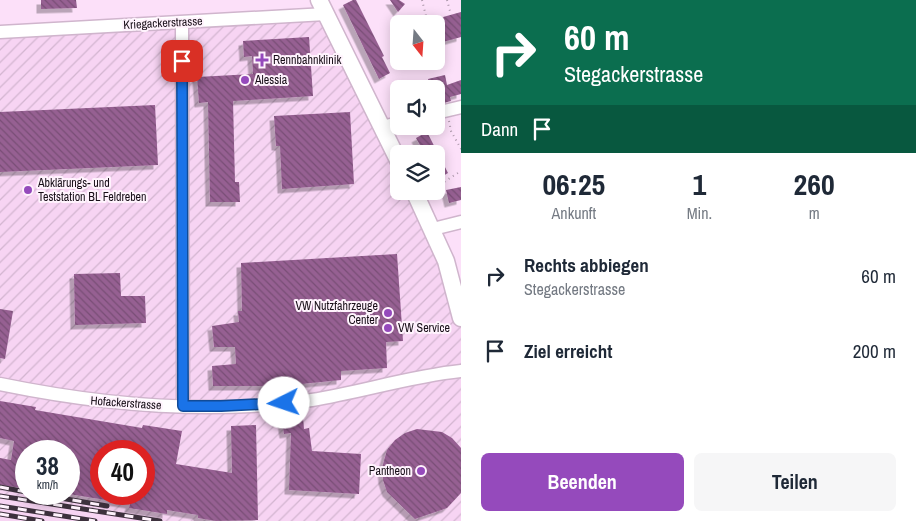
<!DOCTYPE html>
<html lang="de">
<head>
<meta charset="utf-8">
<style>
	body { margin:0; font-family:"Archivo Narrow",sans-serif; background:#f6f6f7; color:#1f2937; height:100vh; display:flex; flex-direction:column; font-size:19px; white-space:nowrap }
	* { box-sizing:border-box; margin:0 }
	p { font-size:16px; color:#747a83 }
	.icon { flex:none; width:28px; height:28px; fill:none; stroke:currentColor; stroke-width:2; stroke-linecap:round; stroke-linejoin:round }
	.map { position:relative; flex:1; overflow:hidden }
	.panel { display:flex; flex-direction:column; background:#fff; width:455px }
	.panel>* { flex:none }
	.top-card { background:#0b6e4f; color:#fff; overflow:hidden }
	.needle { width:32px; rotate:163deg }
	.fabs { position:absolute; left:390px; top:15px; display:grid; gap:10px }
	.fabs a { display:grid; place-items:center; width:55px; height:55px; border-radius:8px; background:#fff; box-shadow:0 2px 12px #0003; font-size:25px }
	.speed { position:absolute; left:15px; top:440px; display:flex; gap:10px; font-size:25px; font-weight:700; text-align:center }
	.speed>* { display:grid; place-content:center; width:65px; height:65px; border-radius:50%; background:#fff; box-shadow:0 2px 12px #0003; line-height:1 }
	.speed small { font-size:12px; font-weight:400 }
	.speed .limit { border:8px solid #d22; background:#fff; color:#111 }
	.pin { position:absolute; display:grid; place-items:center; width:42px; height:42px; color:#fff; margin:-21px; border-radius:10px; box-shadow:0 2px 8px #0006 }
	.me { position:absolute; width:55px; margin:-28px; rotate:266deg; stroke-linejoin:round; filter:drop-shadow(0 0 4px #0008) }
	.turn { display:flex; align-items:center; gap:18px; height:105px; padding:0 20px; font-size:22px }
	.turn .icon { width:65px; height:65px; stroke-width:2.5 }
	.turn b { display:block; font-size:35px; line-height:42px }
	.then { display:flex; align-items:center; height:48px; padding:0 20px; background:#0003; gap:10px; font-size:19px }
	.eta { display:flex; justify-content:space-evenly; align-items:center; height:85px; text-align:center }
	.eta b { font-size:30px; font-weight:700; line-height:35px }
	.primary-button { display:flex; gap:10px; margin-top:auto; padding:10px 20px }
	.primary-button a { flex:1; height:58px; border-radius:8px; background:#954abc; color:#fff; font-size:20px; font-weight:700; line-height:58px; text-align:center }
	.primary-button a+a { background:#f6f6f7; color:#1f2937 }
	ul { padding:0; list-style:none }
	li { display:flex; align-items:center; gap:15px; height:75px; padding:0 20px }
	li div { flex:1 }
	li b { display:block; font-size:19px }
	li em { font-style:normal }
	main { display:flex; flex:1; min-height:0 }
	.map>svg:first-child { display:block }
</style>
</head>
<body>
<main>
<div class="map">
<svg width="461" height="521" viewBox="0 0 461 521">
	<defs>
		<pattern id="industrial-furrows" width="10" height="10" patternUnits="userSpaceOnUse" patternTransform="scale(1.25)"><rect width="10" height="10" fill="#f7d4f3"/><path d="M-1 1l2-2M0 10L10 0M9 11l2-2" fill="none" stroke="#d3b5d0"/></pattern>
		<pattern id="building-back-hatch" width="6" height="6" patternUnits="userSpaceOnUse" patternTransform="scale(1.25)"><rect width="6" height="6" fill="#966092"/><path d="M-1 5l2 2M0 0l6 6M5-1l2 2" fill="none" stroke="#794e76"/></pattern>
		<filter id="shadow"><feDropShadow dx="-4.5" dy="4.5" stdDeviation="0" flood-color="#0004"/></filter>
	</defs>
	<rect width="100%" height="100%" fill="#fce0f9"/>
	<path fill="#f7d4f3" d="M0,496l165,25h-165z"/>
	<path fill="url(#industrial-furrows)" fill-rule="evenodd" d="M326,14l73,148v29h15l47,127v203h-296l-165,-25v-464zM26,451h43v43h-43zM101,451h43v43h-43z"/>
	<path fill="url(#building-back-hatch)" fill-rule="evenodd" filter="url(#shadow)" d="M41,0h35l1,8 -36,1z
		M353,0h3l28,56 -2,1 8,16 -11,6 -36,-74z
		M390,0h9l6,4 -7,8z
		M461,12v25l-25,7v-25z
		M309,37l4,59 -80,5 2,81h4l1,20h-30l-2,-100 -9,1 -2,-26 56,-3 -1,-18 -8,1 -1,-16z
		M445,75l2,10 14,-5v14l-11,3 1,4 -15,4v-16h-6l-2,-10z
		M155,105l3,60 -158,7v-60z
		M350,112l4,72 -72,5 -2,-43h-4l-2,-30z
		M427,132l21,41 -12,7v-26h-11l-9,-16z
		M461,187v13l-12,3 -3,-13z
		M397,254l6,87 -17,1 1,26 -46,3v9l-60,6h-68l-1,-20 24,-2 -1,-17h-21l-2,-21 27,-4 -1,-11h4l-1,-48z
		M120,273l1,23h24l1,27 -71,2 -1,-51z
		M0,309l13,2 -8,48 -5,-1z
		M0,401l36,6 -1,3 107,18 1,-3 39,6 -6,33 56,9 -1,-47 25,-1 2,95 -42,1 -18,-3v-3l-31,-5v4l-38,-6 1,-4 -61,-10v-43h-43v36l-3,-1v2l-23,-3v-27l11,2 3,-19 -14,-3zM101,451h43v43h-43z
		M303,417l1,12 5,-1 3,23 49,3 -2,40 -70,-4 2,-57 -7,1 -2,-13z
		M417,429l25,3 10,6 9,10v45l-14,15 -32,11 -28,-27 -4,-12 -1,-12 5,-18 8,-10 10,-7z"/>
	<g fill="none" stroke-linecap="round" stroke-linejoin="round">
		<defs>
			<path id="minor" d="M182,22l1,384
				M0,32l326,-18
				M436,113l25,-6
				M381,127l18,-4
				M433,229l28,-7
				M0,384c102,21 208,31 312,16 50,-8 99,-24 149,-29"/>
			<path id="major" d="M319,0l80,162
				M414,191l32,70 15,57"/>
		</defs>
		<use href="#minor" stroke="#d0b5cd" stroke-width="15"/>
		<use href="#major" stroke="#d0b5cd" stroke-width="19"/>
		<path stroke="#ad98ab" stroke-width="2" stroke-dasharray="1 4" stroke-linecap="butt" d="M422,0l6,24
			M447,0l3,11
			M449,121l2,10 10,18
			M436,187l25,-16"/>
		<use href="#minor" stroke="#fff" stroke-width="12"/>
		<use href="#major" stroke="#fff" stroke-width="16"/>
		<defs>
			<path id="rail" d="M0,487l26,5
				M37,494l70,12
				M0,496l160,25
				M0,506l95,15
				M0,514l42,7"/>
		</defs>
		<use href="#rail" stroke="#3d313d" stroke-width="5"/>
		<use href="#rail" stroke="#fff3fd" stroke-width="3" stroke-dasharray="9" stroke-linecap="butt"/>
	</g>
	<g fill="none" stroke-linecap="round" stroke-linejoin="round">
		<defs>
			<path id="route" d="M182,61l1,345h38l63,-3"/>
		</defs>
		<use href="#route" stroke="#114b97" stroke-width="12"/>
		<use href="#route" stroke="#1a73e8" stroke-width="9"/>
	</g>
	<g fill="#954abc" stroke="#fff3fd" stroke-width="2">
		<path d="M259.5 52.5h5v5h5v5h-5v5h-5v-5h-5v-5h5z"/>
		<circle cx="245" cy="80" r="5"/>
		<circle cx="28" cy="190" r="5"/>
		<circle cx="388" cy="313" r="5"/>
		<circle cx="388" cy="328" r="5"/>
		<circle cx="421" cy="471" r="5"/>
	</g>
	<g text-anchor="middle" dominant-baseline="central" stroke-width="4" stroke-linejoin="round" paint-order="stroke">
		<g font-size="12" fill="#170e17" stroke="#fff3fd">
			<text transform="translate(163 23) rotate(-3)">Kriegackerstrasse</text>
			<text transform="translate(126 403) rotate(4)">Hofackerstrasse</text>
		</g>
		<g font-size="12" fill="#170e17" stroke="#fff3fd" text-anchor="start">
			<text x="273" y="60">Rennbahnklinik</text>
			<text x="255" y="80">Alessia</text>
			<text x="38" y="183">Abklärungs- und<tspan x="38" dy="14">Teststation BL Feldreben</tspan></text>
			<text x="378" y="306" text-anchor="end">VW Nutzfahrzeuge<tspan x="378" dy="14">Center</tspan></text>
			<text x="398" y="328">VW Service</text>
			<text x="411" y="471" text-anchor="end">Pantheon</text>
		</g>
	</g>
</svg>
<div class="fabs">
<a><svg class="needle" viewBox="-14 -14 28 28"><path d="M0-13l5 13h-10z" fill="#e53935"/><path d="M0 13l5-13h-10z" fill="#747a83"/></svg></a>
<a><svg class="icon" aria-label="sound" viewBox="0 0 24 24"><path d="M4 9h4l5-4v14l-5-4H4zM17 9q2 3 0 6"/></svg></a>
<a><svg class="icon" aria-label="layers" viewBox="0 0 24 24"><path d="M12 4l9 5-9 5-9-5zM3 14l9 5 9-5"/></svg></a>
</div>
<div class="speed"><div>38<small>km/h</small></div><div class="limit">40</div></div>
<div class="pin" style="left:182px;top:61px;background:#d93025"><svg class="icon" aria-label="arrive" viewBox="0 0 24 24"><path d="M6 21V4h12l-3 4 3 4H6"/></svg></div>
<svg class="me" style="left:284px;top:403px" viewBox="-20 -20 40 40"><circle r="19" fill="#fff"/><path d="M0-13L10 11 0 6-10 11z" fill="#1a73e8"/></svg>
</div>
<section class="panel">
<div class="top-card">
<div class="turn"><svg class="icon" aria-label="right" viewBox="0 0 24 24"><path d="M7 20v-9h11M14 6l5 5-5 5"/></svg><div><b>60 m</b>Stegackerstrasse</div></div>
<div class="then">Dann<svg class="icon" aria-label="arrive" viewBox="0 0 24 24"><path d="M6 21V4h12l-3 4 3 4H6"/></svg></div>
</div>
<div class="eta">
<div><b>06:25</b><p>Ankunft</p></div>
<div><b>1</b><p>Min.</p></div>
<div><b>260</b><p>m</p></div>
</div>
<ul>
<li><svg class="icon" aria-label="right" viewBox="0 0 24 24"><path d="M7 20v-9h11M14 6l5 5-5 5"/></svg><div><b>Rechts abbiegen</b><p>Stegackerstrasse</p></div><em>60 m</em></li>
<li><svg class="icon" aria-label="arrive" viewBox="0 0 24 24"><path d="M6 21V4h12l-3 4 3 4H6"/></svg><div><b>Ziel erreicht</b></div><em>200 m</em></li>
</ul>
<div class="primary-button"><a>Beenden</a><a>Teilen</a></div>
</section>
</main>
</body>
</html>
